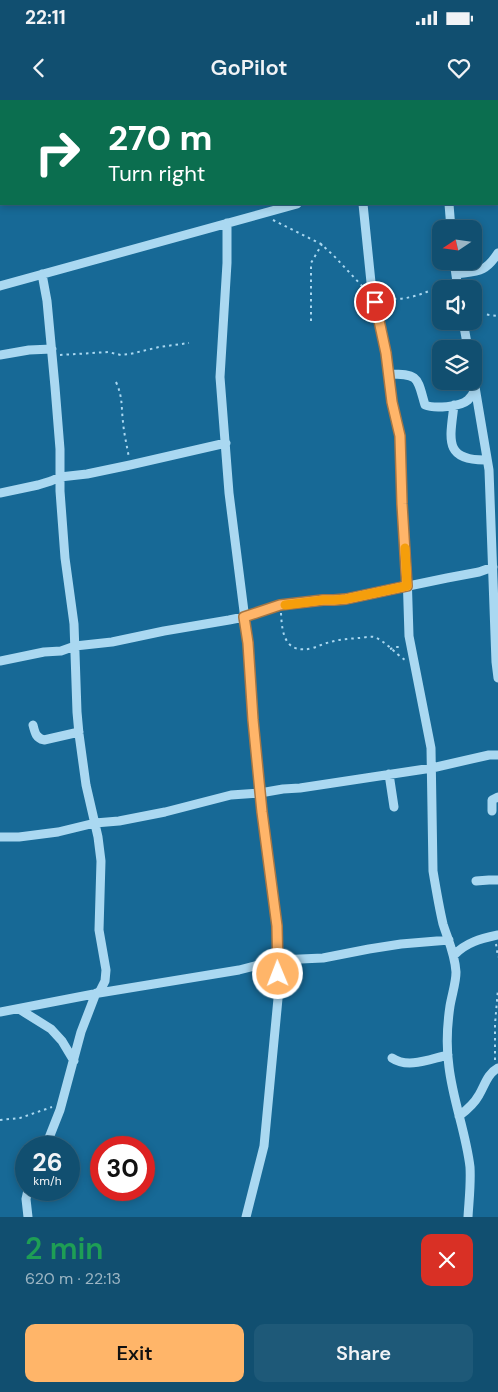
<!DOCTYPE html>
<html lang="en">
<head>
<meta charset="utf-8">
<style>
	body { margin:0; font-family:"DM Sans",sans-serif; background:#1e5978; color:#f1f3f6; height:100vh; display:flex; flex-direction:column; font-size:19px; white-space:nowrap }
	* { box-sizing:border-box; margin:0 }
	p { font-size:16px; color:#9cb5c3 }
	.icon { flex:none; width:28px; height:28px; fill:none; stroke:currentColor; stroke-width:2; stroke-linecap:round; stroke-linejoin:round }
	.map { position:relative; height:1117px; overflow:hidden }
	.drawer { display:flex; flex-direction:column; background:#114f70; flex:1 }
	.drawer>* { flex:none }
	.guide { position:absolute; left:0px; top:0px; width:499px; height:105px; box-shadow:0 2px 8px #0003,0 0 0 1px #306683; background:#0b6e4f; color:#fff; overflow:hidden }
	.needle { width:32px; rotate:257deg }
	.fabs { position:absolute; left:432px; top:120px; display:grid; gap:10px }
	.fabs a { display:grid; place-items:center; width:50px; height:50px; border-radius:10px; background:#114f70; box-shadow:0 2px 8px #0003,0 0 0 1px #306683; font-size:25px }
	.speed { position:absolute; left:15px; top:1036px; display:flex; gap:10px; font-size:25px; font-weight:700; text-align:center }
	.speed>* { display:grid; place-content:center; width:65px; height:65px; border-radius:50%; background:#114f70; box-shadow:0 2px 8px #0003,0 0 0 1px #306683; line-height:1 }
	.speed small { font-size:12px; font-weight:400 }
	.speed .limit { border:8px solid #d22; background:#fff; color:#111 }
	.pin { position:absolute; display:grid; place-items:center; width:42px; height:42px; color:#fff; margin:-21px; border:2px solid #fff; border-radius:50%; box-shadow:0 1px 5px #0007 }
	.me { position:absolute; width:55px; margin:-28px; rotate:359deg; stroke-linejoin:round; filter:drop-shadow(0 0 4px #0008) }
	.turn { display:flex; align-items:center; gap:18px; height:105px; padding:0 25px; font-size:22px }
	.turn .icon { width:65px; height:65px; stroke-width:2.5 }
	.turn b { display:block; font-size:35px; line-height:42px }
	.round { display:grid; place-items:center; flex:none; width:52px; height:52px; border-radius:10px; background:#1e5978 }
	.summary { display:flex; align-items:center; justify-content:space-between; height:85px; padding:0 25px }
	h1 { font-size:30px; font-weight:600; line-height:38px; color:#1e9e55 }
	.action { display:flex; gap:10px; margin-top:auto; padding:10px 25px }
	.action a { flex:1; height:58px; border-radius:10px; background:#ffb569; color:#111; font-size:20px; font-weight:600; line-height:58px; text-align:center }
	.action a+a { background:#1e5978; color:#f1f3f6 }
	.status { display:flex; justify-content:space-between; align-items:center; height:35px; padding:0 25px; background:#114f70; direction:ltr }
	.status svg { height:14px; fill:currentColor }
	header { display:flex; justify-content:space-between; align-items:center; height:65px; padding:0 25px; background:#114f70; font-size:22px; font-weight:600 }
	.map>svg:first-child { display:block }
</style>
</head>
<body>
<div class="status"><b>22:11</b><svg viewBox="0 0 49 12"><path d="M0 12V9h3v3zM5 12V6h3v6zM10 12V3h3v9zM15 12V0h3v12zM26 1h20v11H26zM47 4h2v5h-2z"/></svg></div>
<header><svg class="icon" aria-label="back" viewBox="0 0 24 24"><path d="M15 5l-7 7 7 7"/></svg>GoPilot<svg class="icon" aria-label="heart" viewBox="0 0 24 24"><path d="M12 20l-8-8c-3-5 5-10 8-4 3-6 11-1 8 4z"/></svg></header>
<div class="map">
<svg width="498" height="1117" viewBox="0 0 498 1117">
	<rect width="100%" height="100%" fill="#176996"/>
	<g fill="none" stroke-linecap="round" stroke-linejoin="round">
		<path stroke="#aad8f1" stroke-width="2" stroke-dasharray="2.5 4" stroke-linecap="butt" d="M273,120l48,24 13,12 28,30
			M381,197c20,7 50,-5 67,-16
			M474,213l24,3
			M311,221v-58l11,-19
			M60,255l48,-3 13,3 9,-1 29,-7 30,-4
			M116,282c7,16 5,23 7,40 1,12 4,24 6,36
			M281,513c1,21 4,42 32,35 6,-2 12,-5 18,-6 9,-3 18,-3 27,-4 5,0 11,-2 16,-1 10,3 22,17 31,23
			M390,549l6,-2h6
			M496,844l2,13
			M495,960v-36l3,-35
			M0,1020l20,-2 32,-11"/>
		<path stroke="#aad8f1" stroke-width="9" d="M144,0l2,1
			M204,0v1
			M285,0l1,1
			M361,0v1
			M422,0v1
			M367,1l1,-1
			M363,104l9,88 14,61 6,49 8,34 2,68 5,68 2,64 22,112 2,123c3,18 6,36 10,53 5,16 12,30 13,48 0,11 -4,22 -6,34 -3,20 -4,40 -1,61 4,34 17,66 21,100 1,17 -1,33 -2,50
			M449,104l2,25
			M227,123v40l-7,114 9,116 19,150 5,77 9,92 15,114 1,34 1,28 -15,158 -18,71
			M454,161l4,28
			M42,174l5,27 8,86 5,62v42l5,67 9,66 3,88 2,22 7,51 12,52 3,24 -2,69 7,40 -1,11 -6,12
			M456,174c22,-3 29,-1 42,-21
			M0,186l297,-82
			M463,221l5,28
			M0,255l29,-5 23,-1
			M389,274c31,0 28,4 36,31 9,4 35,2 43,-5 3,-3 5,-6 7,-10
			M474,281l15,89 7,192 2,16
			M454,305c-4,34 -11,56 33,55
			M0,393l38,-8 13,-4 9,-4 27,-3 43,-9 96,-22
			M0,561l44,-9 17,-1 14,-5 37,-4 52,-11 65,-11 15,-3 36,-12 43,-5h11l12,-1 101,-21 32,-6 14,-5
			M33,625c2,8 3,13 11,15l35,-8
			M389,674l5,33
			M492,711v-11l6,-3
			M0,737h19l39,-5 37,-9 24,-2 46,-9 66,-17 29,-2 23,-4 17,-1 132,-20 57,-13h9
			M476,781l13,-1h9
			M454,855c13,-13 26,-16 44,-20
			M19,909l32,20 11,12 12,20
			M0,912l99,-19 140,-23 39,-10 45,-2 46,-9 32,-5 48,-4
			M392,958c16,11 38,1 56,-3
			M459,1016c8,-6 15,-12 20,-21 6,-10 8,-21 19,-27
			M45,1048l15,-38 21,-78 15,-39
			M28,1090l-2,9 2,18"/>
	</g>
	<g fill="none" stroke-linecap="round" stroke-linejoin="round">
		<defs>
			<path id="route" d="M278,874l-1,-48 -15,-114 -9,-92 -5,-77 -4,-26 36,-12 43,-5h11l12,-1 61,-13 -5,-82 -2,-68 -8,-34 -6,-49 -11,-51"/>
		</defs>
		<use href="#route" stroke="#a67644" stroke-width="12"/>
		<use href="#route" stroke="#ffb569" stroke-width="9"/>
		<path stroke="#f59e0b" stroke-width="9" d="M285,505l38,-5h11l12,-1 61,-13 -2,-38"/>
	</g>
</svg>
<div class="fabs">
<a><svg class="needle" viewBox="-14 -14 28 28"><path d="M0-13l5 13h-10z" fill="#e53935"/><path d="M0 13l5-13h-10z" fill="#9cb5c3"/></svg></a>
<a><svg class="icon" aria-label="sound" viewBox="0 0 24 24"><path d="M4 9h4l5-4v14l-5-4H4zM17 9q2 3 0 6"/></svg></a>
<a><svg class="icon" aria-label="layers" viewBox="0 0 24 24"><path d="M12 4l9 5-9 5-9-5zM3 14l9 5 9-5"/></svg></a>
</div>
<div class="speed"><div>26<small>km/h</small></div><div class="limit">30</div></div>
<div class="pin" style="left:375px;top:202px;background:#d93025"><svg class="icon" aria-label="arrive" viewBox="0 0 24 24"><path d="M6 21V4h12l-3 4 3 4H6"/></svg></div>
<svg class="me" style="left:278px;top:874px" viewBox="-20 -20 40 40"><circle r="17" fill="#ffb569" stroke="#fff" stroke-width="3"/><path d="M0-11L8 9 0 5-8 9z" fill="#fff"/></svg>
<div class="guide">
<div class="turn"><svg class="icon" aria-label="right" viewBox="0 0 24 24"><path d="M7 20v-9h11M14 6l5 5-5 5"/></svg><div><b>270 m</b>Turn right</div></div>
</div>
</div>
<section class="drawer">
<div class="summary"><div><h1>2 min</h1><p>620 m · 22:13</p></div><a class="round" style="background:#d93025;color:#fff"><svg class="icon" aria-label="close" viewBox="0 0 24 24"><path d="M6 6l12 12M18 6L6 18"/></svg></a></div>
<div class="action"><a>Exit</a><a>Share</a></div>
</section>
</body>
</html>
